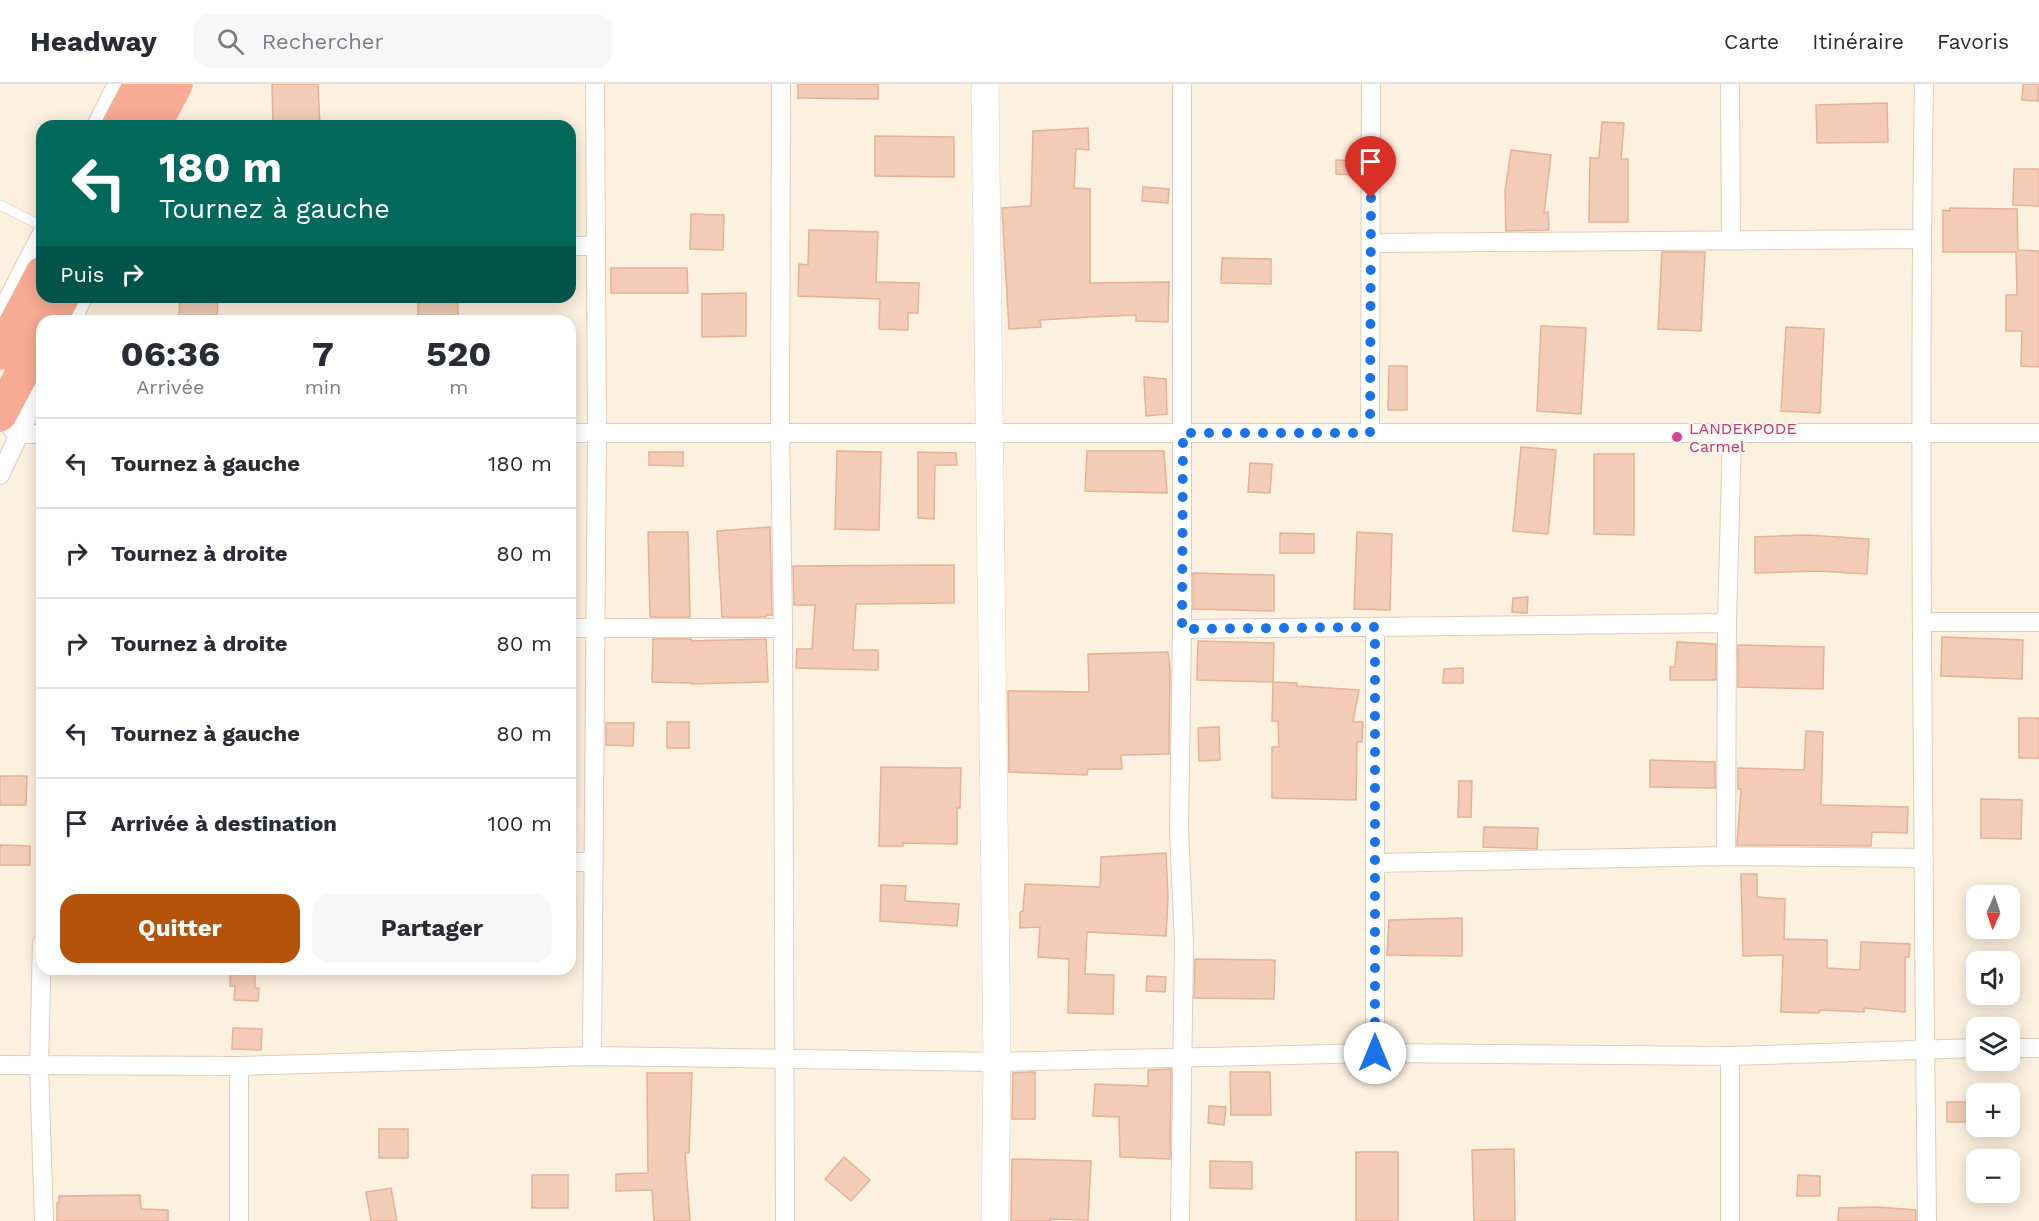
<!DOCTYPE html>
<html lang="fr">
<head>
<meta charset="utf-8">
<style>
	body { margin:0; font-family:"Work Sans",sans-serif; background:#f7f7f7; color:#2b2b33; height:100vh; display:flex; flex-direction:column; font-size:22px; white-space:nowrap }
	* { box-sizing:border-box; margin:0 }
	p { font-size:20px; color:#7c7c81 }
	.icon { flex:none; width:33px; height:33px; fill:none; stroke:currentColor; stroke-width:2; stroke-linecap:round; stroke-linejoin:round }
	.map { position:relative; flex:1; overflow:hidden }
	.sheet { position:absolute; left:36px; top:231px; width:540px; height:660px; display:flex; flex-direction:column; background:#fff; border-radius:18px; box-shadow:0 3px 15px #0003 }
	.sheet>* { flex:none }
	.banner { position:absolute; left:36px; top:36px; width:540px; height:183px; border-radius:18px; box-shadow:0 3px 15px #0003; background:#00695c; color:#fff; overflow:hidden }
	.needle { width:39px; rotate:183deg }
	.fabs { position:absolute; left:1966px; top:801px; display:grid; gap:12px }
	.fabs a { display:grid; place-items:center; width:54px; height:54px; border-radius:12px; background:#fff; box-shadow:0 3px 15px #0003; font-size:30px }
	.pin { position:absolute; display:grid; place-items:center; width:51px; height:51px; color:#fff; margin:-62px -26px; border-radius:50% 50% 50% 0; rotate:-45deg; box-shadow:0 0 6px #0007 }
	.pin .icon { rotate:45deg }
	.me { position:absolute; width:66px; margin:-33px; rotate:0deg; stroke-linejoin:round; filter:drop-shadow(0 0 4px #0008) }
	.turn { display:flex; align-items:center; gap:21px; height:126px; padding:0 24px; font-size:27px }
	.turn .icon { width:78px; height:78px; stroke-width:2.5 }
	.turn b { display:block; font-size:42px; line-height:51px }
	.then { display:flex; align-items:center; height:57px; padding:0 24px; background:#0003; gap:12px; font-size:22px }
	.eta { display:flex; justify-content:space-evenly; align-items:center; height:102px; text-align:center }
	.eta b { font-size:36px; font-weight:700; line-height:42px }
	.primary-button { display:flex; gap:12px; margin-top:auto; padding:12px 24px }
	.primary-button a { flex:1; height:69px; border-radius:18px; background:#b45309; color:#fff; font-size:24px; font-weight:700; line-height:69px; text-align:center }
	.primary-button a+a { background:#f7f7f7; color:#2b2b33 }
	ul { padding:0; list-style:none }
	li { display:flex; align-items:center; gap:18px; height:90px; padding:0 24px; border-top:2px solid #e1e1e2 }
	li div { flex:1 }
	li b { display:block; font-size:22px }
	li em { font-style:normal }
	header { display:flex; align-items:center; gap:36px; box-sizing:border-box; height:84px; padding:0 30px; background:#fff; border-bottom:2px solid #e1e1e2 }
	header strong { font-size:28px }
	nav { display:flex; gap:33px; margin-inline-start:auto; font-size:21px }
	.search { width:420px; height:54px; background:#f7f7f7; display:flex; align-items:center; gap:15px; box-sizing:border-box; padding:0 21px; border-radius:18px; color:#7c7c81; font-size:22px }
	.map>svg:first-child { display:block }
</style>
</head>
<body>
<header>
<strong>Headway</strong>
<div class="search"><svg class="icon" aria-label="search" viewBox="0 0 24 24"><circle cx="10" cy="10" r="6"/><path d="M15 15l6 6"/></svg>Rechercher</div>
<nav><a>Carte</a><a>Itinéraire</a><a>Favoris</a></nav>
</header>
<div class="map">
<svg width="2039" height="1137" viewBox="0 0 2039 1137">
	<rect width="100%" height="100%" fill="#fcf0df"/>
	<path fill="#f2ccb6" stroke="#e5b297" stroke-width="1.5" d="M272,0h46l2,42h-47z
		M798,0h80v15l-80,-1z
		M2023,0h15v17l-16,-1z
		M1887,19l1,39 -71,1 -1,-38z
		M1602,38l22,1 -3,36h7v63h-39l1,-64h9z
		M1088,44l1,22 -13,-1 -2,39 16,1v94l79,-1 -1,40 -32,-1v-6l-45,2 -51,3 1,7 -32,2 -7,-121 29,-2 2,-75z
		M875,52l79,1v40l-79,-1z
		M1511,66l40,5 -7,58 4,-1 1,18 -43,1 -1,-39z
		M1336,76l24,1 -1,14 -23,-1z
		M2014,85h25v37l-26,-1z
		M1143,103l26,2 -1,14 -26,-2z
		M1950,124l67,1 1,41 21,1v116l-18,-1 1,-35h-16v-36h11l-1,-43h-73v-42l7,1z
		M691,130l33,1 -1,35 -33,-1z
		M809,146l69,2 -2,50 43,1 -1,30h-10v17l-29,-1 1,-30 -82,-3 1,-32 9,1z
		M1662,168h43l-4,79 -43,-2z
		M1222,174l49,1v25l-50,-1z
		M611,184h76l1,25h-77z
		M746,209v43l-44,1v-43z
		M180,213h38l-1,24h-38z
		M418,213h40v24h-40z
		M1541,242l45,2 -5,86 -44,-3z
		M1786,243l38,2 -4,84 -39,-2z
		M1389,282h18v44h-19z
		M1144,293l22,2 1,35 -21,2z
		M1521,363l35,3 -8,84 -35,-3z
		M837,367l44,1 -2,78 -44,-1z
		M1087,367h77l3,42 -82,-2z
		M649,368h34v14l-34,-1z
		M918,368l38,1 1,12h-22l-1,54 -16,-1z
		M1594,370h40v81l-40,-1z
		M1250,379l22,1 -2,29 -22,-1z
		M770,443l2,88h-6v2h-44l-5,-86z
		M648,448h40l2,85h-40z
		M1357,448l35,2 -2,76 -36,-1z
		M1280,449l34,1v19h-34z
		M1806,451l63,4 -2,35 -50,-3 -62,2v-36z
		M954,481v38l-98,1 -3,46h25v20l-82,-2 1,-19h15l3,-44h-21l-1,-39z
		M1193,489l81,2v36l-81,-2z
		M1528,513l-1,16 -15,-1 1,-14z
		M1942,553l81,3 -1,39 -81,-3z
		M653,555h38v2l75,-2 2,43 -77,2v-1l-39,-1z
		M1198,557l76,2 -1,39 -76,-2z
		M1677,558l39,2v36h-46v-13h5z
		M1738,561l86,2 -1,42 -85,-2z
		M1168,568l2,17 -1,85 -48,1 1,14h-34l-1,6 -78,-3 -1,-81 81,1 -1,-38z
		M1463,584v15h-20l1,-14z
		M1273,598l24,1v3l62,4 -6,32h10l-1,20h-5l-1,58 -84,-2v-51h7l-1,-26h-6z
		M2019,634h20v40h-20z
		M667,638h22v26h-22z
		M606,639h28l-1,23 -27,-1z
		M1219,643l1,33 -21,1 -1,-33z
		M1806,647l17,1 -2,73 87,2 -1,26 -35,-1 -1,14 -134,-1 4,-56h-3v-21l66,2z
		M1650,676l65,2v26l-65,-1z
		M881,683l80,1 -1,40h-3v36l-54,-1v3h-24z
		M0,692h27l-1,29h-26z
		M1459,697h13l-1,36h-13z
		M1981,715l41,1 -1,39 -40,-1z
		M1484,743l54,1 -1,21 -54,-2z
		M0,761l30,1v19h-30z
		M1166,769l2,44 -2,39 -79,-4 -2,42 29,1 -1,39 -45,-1 1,-54 -31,-2 2,-30 -20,1v-16l3,-1 2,-27 75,3 1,-30z
		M1741,790h16v23l28,2 -1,40 43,1v28l33,2 1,-28 49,2 -1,13h-4v55l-41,-4v4l-44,-2 -1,3 -38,-1 2,-57 -40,1z
		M881,801l25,1 -1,15 54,3 -2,22 -77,-5z
		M1462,834v38l-75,-1 2,-35z
		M1195,875l80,1 -1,39 -80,-1z
		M230,885h25v19h4l-1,13 -24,-1 1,-14h-5z
		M1147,892l19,1 -1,15 -19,-1z
		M233,944l29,1 -1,21 -29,-1z
		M1171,985l-1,90 -50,-2 -1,-40 -26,-1 2,-32 53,2v-16z
		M1031,988h4v47h-23l1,-46z
		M1230,988h40l1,43h-40z
		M647,989h45l-3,80h-4l5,68h-36l-2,-31 -36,1v-17l32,-1z
		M1947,1018h30v20h-30z
		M1209,1022l17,1 -2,18 -16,-2z
		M379,1045h29v29h-29z
		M1514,1065l1,72h-41l-2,-71z
		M1356,1068h42v69h-42z
		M844,1073l26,23 -19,21 -26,-22z
		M1012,1075l79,2 -3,59 -38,-1v2h-39z
		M1210,1077l42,1v27l-42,-1z
		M532,1091h36v33h-36z
		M1798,1091l22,1v20h-23z
		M391,1104l6,33h-26l-5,-29z
		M140,1111l1,14 27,1v11h-111v-18h2v-7z
		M1877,1123l39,3v11h-78l1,-13z"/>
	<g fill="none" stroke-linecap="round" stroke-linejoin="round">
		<defs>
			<path id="lane" d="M0,121l42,21"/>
			<path id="street" d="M781,0l-1,349 3,195 2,593
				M1730,0l1,156
				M1924,0c-4,230 -3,461 -1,691 1,149 2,297 4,446
				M96,42l21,-42
				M1371,159l550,-4
				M570,162h25
				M0,230l42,-81
				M72,237l11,-24
				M12,345l8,5h22
				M570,349h1469
				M1370,349l1,-349
				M0,391l42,-89
				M1922,538h117
				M570,544h213
				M1182,545l545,-6
				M1726,772l1,-233 5,-190
				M570,778h24
				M1375,779l351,-7 198,2
				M42,859l-3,123 5,155
				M2010,964h29
				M1375,969v-426
				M592,972l5,-623 -2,-349
				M1730,972v165
				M0,981l239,1 353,-10 405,6 378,-9 355,3 247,-8
				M239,1137v-155
				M1180,1137l4,-278 -5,-113 3,-201v-545"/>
			<path id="secondary" d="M985,0l12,978 -2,159"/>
			<path id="highway" d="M118,42l22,-42
				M154,42l22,-42
				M50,237l13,-24
				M0,269l42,-80
				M0,331l42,-79"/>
		</defs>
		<use href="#lane" stroke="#e0ccbb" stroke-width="10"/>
		<use href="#street" stroke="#e0ccbb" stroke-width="20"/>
		<use href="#secondary" stroke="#e7cebb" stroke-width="28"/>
		<use href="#highway" stroke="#dbd3cf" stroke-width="34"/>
		<use href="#lane" stroke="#fff" stroke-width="9"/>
		<use href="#street" stroke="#fff" stroke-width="18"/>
		<use href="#secondary" stroke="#fff" stroke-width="27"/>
		<use href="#highway" stroke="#f8ab94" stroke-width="33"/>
	</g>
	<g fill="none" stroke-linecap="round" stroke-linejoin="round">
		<path stroke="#1a73e8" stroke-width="10" stroke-dasharray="0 18" d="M1371,114l-1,235h-187l-1,196 193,-2v426"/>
	</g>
	<circle fill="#d1479c" stroke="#fff4e5" stroke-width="2" cx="1677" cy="353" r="6"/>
	<g text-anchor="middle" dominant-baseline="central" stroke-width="4.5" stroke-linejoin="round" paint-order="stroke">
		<g font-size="16" fill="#b23c85" stroke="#fff4e5" text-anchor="start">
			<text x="1689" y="344">LANDEKPODE<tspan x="1689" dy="18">Carmel</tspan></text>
		</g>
	</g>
</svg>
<div class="fabs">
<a><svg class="needle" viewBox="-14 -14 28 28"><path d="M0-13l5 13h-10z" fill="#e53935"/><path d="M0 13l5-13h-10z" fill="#7c7c81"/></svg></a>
<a><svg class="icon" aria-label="sound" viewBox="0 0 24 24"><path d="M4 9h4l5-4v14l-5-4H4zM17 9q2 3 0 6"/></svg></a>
<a><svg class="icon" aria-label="layers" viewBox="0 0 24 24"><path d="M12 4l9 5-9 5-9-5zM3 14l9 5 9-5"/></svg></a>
<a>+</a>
<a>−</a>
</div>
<div class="pin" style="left:1371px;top:114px;background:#d93025"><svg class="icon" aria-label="arrive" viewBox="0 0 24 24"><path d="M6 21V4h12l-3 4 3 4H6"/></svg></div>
<svg class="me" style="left:1375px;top:969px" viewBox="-20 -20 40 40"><circle r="19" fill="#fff"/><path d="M0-13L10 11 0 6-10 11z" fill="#1a73e8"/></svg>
<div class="banner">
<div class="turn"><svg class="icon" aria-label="left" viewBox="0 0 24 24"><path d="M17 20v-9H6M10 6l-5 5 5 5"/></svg><div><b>180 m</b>Tournez à gauche</div></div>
<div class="then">Puis<svg class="icon" aria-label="right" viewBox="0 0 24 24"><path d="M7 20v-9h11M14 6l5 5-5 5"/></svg></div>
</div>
<section class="sheet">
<div class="eta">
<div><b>06:36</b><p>Arrivée</p></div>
<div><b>7</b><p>min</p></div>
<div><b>520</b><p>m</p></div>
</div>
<ul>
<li><svg class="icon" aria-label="left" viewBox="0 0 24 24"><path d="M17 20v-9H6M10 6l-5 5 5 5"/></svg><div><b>Tournez à gauche</b></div><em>180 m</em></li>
<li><svg class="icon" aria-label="right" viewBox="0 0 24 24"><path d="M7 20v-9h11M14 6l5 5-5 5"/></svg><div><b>Tournez à droite</b></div><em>80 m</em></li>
<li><svg class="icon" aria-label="right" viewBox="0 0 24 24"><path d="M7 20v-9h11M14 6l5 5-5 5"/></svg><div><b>Tournez à droite</b></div><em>80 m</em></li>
<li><svg class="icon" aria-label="left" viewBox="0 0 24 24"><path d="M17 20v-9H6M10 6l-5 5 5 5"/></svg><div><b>Tournez à gauche</b></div><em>80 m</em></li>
<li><svg class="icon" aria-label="arrive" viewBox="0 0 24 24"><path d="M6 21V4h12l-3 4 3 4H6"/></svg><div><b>Arrivée à destination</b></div><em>100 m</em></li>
</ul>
<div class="primary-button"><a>Quitter</a><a>Partager</a></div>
</section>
</div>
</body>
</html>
